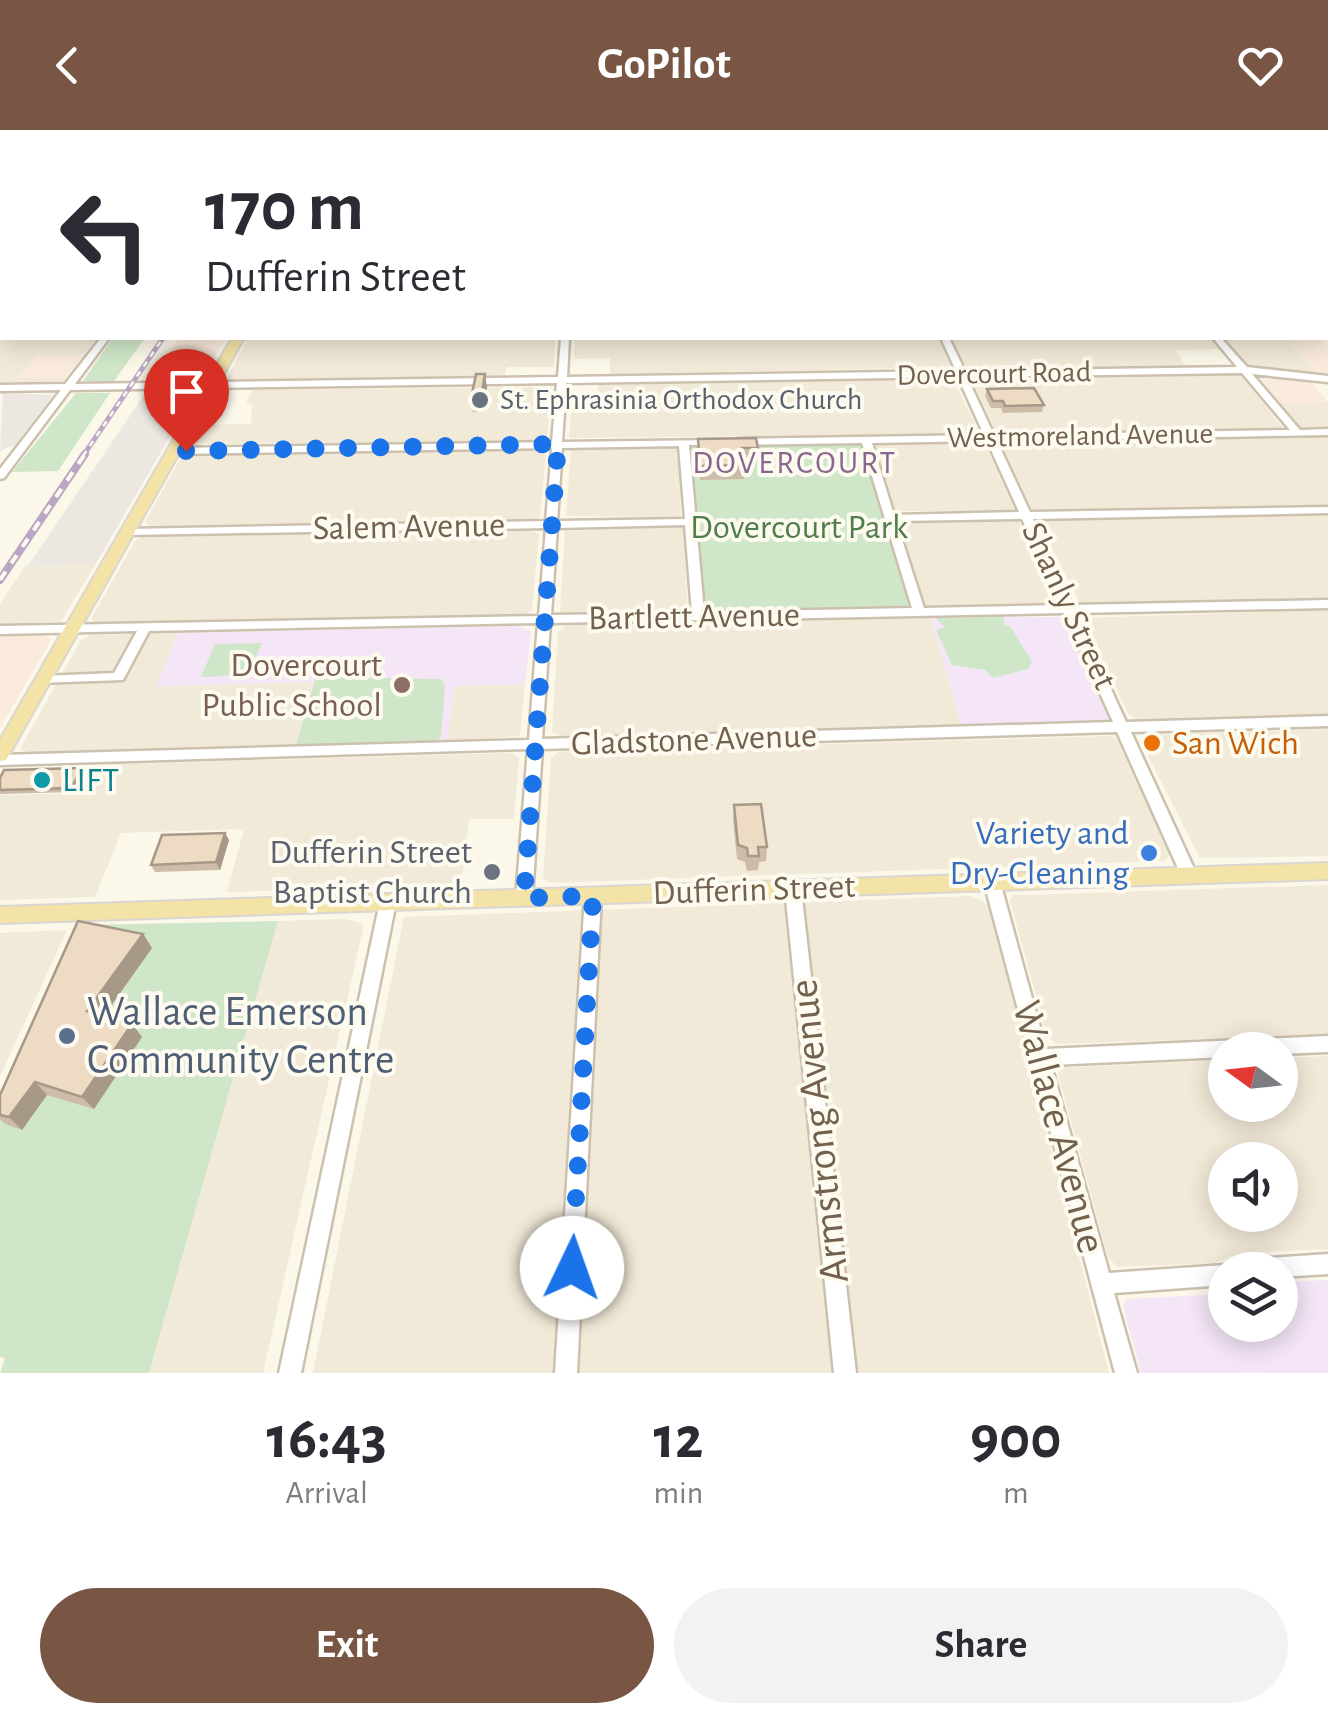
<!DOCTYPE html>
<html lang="en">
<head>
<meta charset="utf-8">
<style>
	body { margin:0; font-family:"Alegreya Sans",sans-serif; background:#f2f2f3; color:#2b2b33; height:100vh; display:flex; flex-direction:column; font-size:38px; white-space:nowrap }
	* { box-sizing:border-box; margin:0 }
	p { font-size:32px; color:#7c7c81 }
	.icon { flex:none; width:55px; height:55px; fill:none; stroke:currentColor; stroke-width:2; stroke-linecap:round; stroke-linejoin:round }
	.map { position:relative; height:1243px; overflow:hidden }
	.side { display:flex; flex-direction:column; background:#fff; flex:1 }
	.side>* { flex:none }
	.banner { position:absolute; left:0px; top:0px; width:1330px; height:210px; box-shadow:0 5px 25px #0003; background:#fff; color:#2b2b33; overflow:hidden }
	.needle { width:65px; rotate:285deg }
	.fabs { position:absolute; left:1208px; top:902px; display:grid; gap:20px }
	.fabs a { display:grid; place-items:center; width:90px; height:90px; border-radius:50%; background:#fff; box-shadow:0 5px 25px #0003; font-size:50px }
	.pin { position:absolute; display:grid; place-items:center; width:85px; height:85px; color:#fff; margin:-102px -42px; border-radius:50% 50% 50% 0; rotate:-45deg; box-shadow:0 0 10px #0007 }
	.pin .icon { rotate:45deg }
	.me { position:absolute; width:110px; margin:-55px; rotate:3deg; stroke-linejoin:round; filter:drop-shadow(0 0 8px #0008) }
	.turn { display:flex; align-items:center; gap:35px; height:210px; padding:0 40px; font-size:45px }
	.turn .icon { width:130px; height:130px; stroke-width:2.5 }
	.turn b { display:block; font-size:70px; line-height:85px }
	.eta { display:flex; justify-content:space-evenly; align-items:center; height:170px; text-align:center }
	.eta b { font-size:60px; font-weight:700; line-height:70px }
	.cta { display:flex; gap:20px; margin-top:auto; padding:20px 40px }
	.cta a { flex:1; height:115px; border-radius:60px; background:#795644; color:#fff; font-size:40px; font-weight:700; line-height:115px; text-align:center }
	.cta a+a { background:#f2f2f3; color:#2b2b33 }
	header { display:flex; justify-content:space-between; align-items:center; height:130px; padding:0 40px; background:#795644; color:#fff; font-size:45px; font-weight:700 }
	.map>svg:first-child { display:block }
</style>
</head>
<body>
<header><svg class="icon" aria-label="back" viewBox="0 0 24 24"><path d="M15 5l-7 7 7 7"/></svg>GoPilot<svg class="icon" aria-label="heart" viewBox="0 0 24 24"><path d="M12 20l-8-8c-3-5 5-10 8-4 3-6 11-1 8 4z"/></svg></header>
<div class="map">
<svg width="1328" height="1243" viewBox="0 0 1328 1243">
	<rect width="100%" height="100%" fill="#fbf7e9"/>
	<path fill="#f2ead8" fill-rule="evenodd" d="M0,206l2,2h96l-13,16 -48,1 -18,22h47l-4,4 -62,2z
		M248,208h307l-1,29h-47l-3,9 -278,4z
		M575,208h363l13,29 -341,7v-16l-36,1z
		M950,208h262l9,11 -46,1 11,16 -218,3z
		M1223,208h61l34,35 -71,-8z
		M1241,245l43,54 -287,5 -26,-54z
		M953,249l27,55 -411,4 3,-35 25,-1 1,-17z
		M552,257l-5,51 -6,3 -351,3 10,-19 51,-1 1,-20 -6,-1 7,-13z
		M1328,272v26l-28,-1 -22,-24z
		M1328,306v70l-295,5 -32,-68z
		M984,312l31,69h-121l-20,-66z
		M678,318l3,69 -115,-1 5,-67z
		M539,319l7,6 -6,61 -4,3 -386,7 -5,-4 35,-63 9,-4z
		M1328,385v85l-248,3 -42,-82z
		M1019,391l38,83 -133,2 -25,-83z
		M683,397l5,84 -128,1 5,-81z
		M528,399l11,5 -7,77 -6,4 -429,8 -6,-4 44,-78 8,-5z
		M95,435l-34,56 -61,4v-21l25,-38z
		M1328,480v104l-192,5 -7,-4 -46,-97z
		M931,488l30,107 -397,13 -12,-6 6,-100 8,-7z
		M178,503l-21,53 157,-4 -18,63 -267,8 -9,-4 61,-109 10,-5z
		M525,554l-5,52 -73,5 8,-55z
		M1328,599v127l-128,2 -60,-118 7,-5z
		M1111,606l5,2 51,110 2,7 -5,6 -613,22 -8,-4 8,-121 7,-6z
		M511,623l8,5 -5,61h-45l-8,67 -234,6 17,-63 -123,4 -26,64 -95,3v-105l84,-2 11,-28z
		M1328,755v150l-272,9 -9,-9 -37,-134 3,-6h11z
		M972,766l16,9 121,468h-796l91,-456z
		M345,789l19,5 -101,449h-114l129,-452z
		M67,800l-67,146v-143z
		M1328,926v193l-87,4 -27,10 -97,4 -9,-10 -50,-183 2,-6 165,-8v45h55v-47zM1225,1030h55v55h-55z"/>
	<path fill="#faebdd" d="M1328,192v51h-10l-34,-35h44z
		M179,208h47l-23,39 -51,1z
		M85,224l-19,23 -48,1 19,-23z
		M1259,246l53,7 16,19 -50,1z
		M0,506l45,-1 6,5 -51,88z"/>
	<path fill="#ece8e1" d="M146,262h50l-101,173 -67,1z
		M3,263l50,2 -38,50 -15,6z"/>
	<path fill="#f4e5f7" d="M1063,487l46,103 -148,5 -30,-107z
		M519,496l12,6 -6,52 -70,2 -8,55 -151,4 17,-63 -157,4 22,-53z
		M1328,1150v93h-187l-18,-68 4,-6 98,-5v31h55v-43z"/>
	<path fill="#cfe7c8" d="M113,208h32l-31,43h-31z
		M76,263h34l-52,78 -46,1z
		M861,315l48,161 -204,5 -14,-164z
		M1003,487l2,9h5l22,36 -4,7 -35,9 -8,-8 -33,-5 -16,-35 9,-2 -9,-10z
		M262,513c-12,31 -31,34 -61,34l14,-33z
		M316,547l125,2 4,7 -4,50 -3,5 -142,4z
		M278,791l-129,452h-149l5,-15 -5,-1v-241l85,-191z"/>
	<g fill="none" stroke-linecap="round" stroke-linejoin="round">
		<defs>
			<path id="minor" d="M73,0h6l-2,2h-6z
				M126,0h6l-2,2h-6z
				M175,0h6l-2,2h-6z
				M225,0h6l-2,2h-6z
				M274,0h6l-2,2h-6z
				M456,0h6v2h-6z
				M533,0h6l-1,2h-6z
				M609,0h6v2h-6z
				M688,0h6v2h-6z
				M777,0h6l1,2h-6z
				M870,0h6l1,2h-6z
				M1140,0h188v3l-191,-1z
				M2,9v4l-2,1v-4z
				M0,47h2v5l-2,1z
				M0,112h2v4h-2z
				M0,153h2v4h-2z
				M0,200l2,1v4l-2,1z
				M101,208h8l-34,46 483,-7 3,-39h8l-2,39 389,-6 -15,-33h8l16,33 272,-4 -24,-29h8l26,29 81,9v6l-76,-8 48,56 28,-1v6l-331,6 33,71 298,-5v6l-295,6 39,86 256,-5v8l-252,5 50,109 202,-6v10l-197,6 66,143 -3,4 -5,2 -5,-2 -3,-4 -64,-143 -575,17 -10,149 -3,5 -5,1 -5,-1 -3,-5 12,-149 -528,16v-10l529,-15 9,-117 -389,8 -26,49 -85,3 -1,-3 6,-4 71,-3 23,-42 -137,3v-8l539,-10 7,-88 -418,7 -6,-3 6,-3 418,-8 6,-73 -379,6 -5,-3 5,-3 379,-6 5,-59 -487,7 -66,88 -4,1v-10l61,-79 -61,1v-6l65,-1zM1242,243l48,57 -296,5 -27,-58zM958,247l26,58 -246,4 -5,3 5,3 124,-2 50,165 -208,4 -15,-167h28l5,-3 -1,-2 -159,2 4,-59zM987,311l32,71 -125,3 -22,-72zM679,316l6,73 -128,2 5,-73zM1022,389l39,86 -137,3 -28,-87zM685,395l7,88 -141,2 6,-87zM1064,483l49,109 -571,17 8,-116z
				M992,746l5,2 3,4 46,167 282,-13v16l-48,2v-4h-55v7l-174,8 58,208 116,-8 6,2 2,-4 7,-3 88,-6v20l-48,3v-7h-55v15l-111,8 23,80h-22l-131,-491 3,-4z
				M793,753l5,2 3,4 55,484h-22l-49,-484 3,-4z
				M593,760l5,1 3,5 -24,477h-22l30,-477 3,-5z
				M388,766l6,1 2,5 -95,471h-22l101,-471 2,-5z"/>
			<path id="major" d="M1135,0h8l2,2h-8z
				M232,208h12l-238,422 -6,1v-21z
				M1328,733v16l-1328,44v-16z"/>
		</defs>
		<use href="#minor" stroke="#ccc0af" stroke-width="5"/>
		<use href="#major" stroke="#dbd6d1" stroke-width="4"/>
		<use href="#minor" fill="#fff" fill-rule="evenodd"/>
		<use href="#major" fill="#f3e3a7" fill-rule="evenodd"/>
		<defs>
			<path id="rail-far1" d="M83,326l80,-118"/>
			<path id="rail" d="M0,450l85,-126"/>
		</defs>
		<use href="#rail-far1" stroke="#bba7c4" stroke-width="5"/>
		<use href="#rail" stroke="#bba7c4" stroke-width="8"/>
		<use href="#rail-far1" stroke="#fdfaef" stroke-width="2.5" stroke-dasharray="6" stroke-linecap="butt"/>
		<use href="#rail" stroke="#fdfaef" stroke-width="4" stroke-dasharray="10" stroke-linecap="butt"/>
	</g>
	<path fill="#cdbca8" d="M485,244l2,14 -5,24h-9l-2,-13z
		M987,259l57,16 -2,7 -39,1 -2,-5h-10l-6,-12z
		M698,309l60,9 -1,14h-13v17l-44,1z
		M84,642l-9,20 -75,2v-16z
		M734,675l33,42 -1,14 -7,1 -1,8 -11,1 -2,-9 -8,-3 -4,-39z
		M229,710l-9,30 -65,2 -4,-7z
		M143,804l9,14 -48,68 28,8 10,13 -48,72 -47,-14 -25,35 -17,-6 -5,-5v-24z"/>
	<path fill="#a79988" d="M485,244l2,14 -5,24 -1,-14z
		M81,638l3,4 -9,20 -3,-4z
		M225,703l4,7 -9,30 -4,-8z
		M143,804l9,14 -54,76 -11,-13z
		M132,894l10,13 -48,72 -12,-12z
		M35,952l12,13 -25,35 -13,-13z"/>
	<path fill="#eedbc3" stroke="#a79988" stroke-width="2.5" d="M476,244h9l-4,24 -10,1z
		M1034,258l10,17 -39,1 -2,-5h-10l-6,-12z
		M756,308l2,10h-16l2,17 -44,1 -2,-27z
		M81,638l-9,20 -72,2v-12l4,-8z
		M761,674l6,43h-9l1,9h-11l-1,-8 -9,-3 -4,-40z
		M225,703l-9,29 -65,3 11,-30z
		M78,791l65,13 -56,77 45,13 -50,73 -47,-15 -26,35 -9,-2v-20z"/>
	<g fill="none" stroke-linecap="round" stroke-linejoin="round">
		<path stroke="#1a73e8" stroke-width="18" stroke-dasharray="0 32.4" d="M186,321l372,-7 -34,454 69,-2 -21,372"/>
	</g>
	<g fill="#6b7280" stroke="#fdfaef" stroke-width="4">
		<circle cx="480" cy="270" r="10"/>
		<circle cx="492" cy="742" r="10"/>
	</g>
	<circle fill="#8d6e63" stroke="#fdfaef" stroke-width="4" cx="402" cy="555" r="10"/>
	<circle fill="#e8710a" stroke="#fdfaef" stroke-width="4" cx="1152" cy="613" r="10"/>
	<circle fill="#0f9aa8" stroke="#fdfaef" stroke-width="4" cx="42" cy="650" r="10"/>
	<circle fill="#3f7fe0" stroke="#fdfaef" stroke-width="4" cx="1149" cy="723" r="10"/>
	<circle fill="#5c6f8a" stroke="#fdfaef" stroke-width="4" cx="67" cy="906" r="10"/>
	<g text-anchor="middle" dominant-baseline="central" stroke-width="8" stroke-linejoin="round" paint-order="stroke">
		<g font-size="30" fill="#73614e" stroke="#fdfaef">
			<text transform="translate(994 244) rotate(-1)">Dovercourt Road</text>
			<text transform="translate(1080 306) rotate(-1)">Westmoreland Avenue</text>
		</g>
		<g font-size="30" fill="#5b616d" stroke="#fdfaef" text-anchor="start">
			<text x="500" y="270">St. Ephrasinia Orthodox Church</text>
		</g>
		<g font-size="32" letter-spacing="2.5" fill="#88668e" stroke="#fdfaef">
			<text x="795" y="333">DOVERCOURT</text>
		</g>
		<g font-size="35" fill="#73614e" stroke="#fdfaef">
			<text transform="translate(409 397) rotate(-1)">Salem Avenue</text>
			<text transform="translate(1069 476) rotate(65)">Shanly Street</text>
			<text transform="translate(694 487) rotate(-1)">Bartlett Avenue</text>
			<text transform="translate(694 610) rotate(-2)">Gladstone Avenue</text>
			<text transform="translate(754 760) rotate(-2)">Dufferin Street</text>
		</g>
		<g font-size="35" fill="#517d4a" stroke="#fdfaef">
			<text x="799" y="397">Dovercourt Park</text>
		</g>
		<g font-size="35" fill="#785e54" stroke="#fdfaef" text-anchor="end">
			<text x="382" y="535">Dovercourt<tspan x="382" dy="40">Public School</tspan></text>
		</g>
		<g font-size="35" fill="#c56008" stroke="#fdfaef" text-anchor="start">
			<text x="1172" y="613">San Wich</text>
		</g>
		<g font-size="35" fill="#0d838f" stroke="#fdfaef" text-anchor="start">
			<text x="62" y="650">LIFT</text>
		</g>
		<g font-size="35" fill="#366cbe" stroke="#fdfaef" text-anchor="end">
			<text x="1129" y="703">Variety and<tspan x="1129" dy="40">Dry-Cleaning</tspan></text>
		</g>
		<g font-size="35" fill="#5b616d" stroke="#fdfaef" text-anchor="end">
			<text x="472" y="722">Dufferin Street<tspan x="472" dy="40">Baptist Church</tspan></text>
		</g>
		<g font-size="42" fill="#4e5e75" stroke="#fdfaef" text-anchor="start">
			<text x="87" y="882">Wallace Emerson<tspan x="87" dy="48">Community Centre</tspan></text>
		</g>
		<g font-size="42" fill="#73614e" stroke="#fdfaef">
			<text transform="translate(1059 997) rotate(75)">Wallace Avenue</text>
			<text transform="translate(819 1001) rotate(-96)">Armstrong Avenue</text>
		</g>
	</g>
</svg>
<div class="fabs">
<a><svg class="needle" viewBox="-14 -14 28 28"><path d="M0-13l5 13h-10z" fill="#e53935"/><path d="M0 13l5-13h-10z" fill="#7c7c81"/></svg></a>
<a><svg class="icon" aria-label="sound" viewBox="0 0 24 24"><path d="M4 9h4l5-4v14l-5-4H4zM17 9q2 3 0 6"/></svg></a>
<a><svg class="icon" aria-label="layers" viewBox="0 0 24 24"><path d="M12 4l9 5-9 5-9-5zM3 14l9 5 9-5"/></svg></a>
</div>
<div class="pin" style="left:186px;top:321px;background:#d93025"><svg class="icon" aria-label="arrive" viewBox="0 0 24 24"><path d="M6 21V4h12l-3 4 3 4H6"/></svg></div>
<svg class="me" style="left:572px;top:1138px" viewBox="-20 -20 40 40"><circle r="19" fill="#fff"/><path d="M0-13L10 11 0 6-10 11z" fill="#1a73e8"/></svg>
<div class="banner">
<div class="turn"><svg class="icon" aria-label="left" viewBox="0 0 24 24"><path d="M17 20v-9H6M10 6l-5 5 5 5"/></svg><div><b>170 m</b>Dufferin Street</div></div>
</div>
</div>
<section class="side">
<div class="eta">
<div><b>16:43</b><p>Arrival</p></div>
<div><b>12</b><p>min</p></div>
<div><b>900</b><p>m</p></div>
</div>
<div class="cta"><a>Exit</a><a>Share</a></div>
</section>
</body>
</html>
